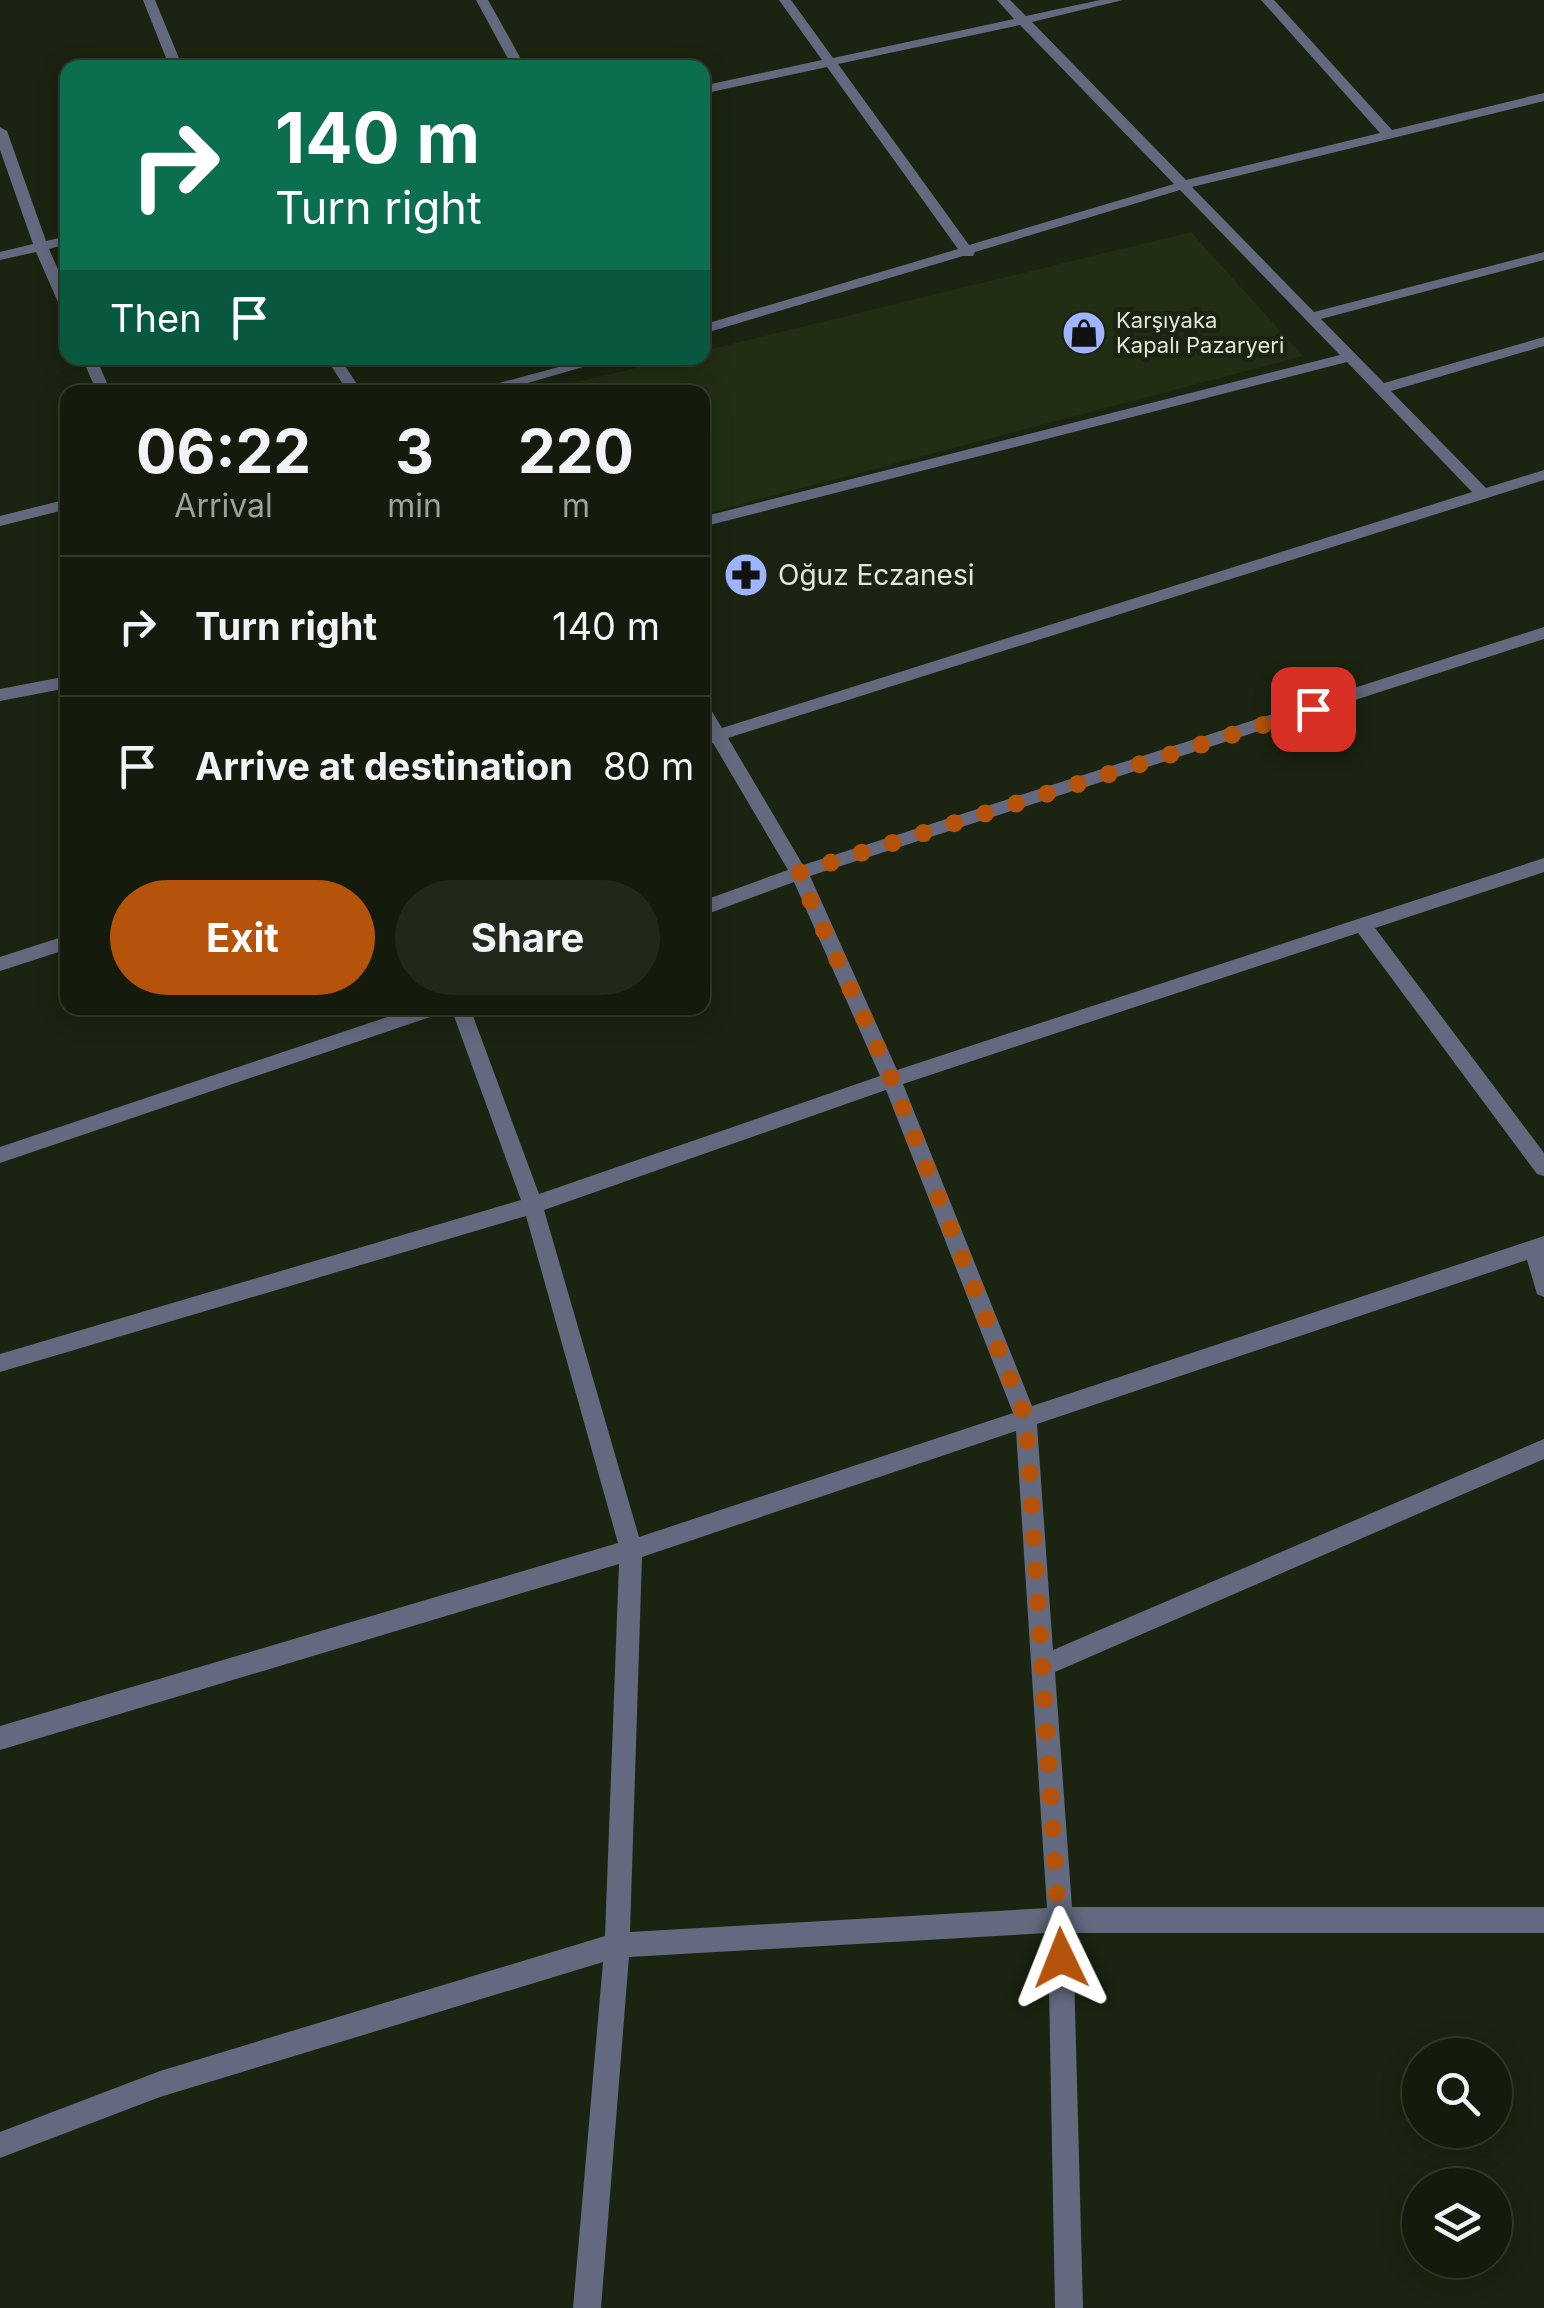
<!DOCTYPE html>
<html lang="en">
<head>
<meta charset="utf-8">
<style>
	body { margin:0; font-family:Inter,sans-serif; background:#21281a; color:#f1f3f6; height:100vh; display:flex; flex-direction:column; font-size:38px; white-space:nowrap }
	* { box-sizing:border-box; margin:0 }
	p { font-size:32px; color:#9da19d }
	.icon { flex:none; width:55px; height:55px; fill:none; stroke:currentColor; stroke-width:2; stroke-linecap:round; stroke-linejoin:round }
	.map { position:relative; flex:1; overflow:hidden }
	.side { position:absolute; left:60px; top:385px; width:650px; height:630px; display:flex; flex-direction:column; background:#141b0c; border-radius:20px; box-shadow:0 5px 25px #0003,0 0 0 2px #33392d }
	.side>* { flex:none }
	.hud { position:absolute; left:60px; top:60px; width:650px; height:305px; border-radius:20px; box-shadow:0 5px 25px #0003,0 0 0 2px #33392d; background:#0b6e4f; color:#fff; overflow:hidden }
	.tools { position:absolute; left:1402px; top:2038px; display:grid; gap:20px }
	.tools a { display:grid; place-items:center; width:110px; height:110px; border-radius:50%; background:#141b0c; box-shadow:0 5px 25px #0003,0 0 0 2px #33392d; font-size:50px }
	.pin { position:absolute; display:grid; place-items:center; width:85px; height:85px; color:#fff; margin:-42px; border-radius:20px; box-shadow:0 5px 15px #0006 }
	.me { position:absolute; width:110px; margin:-55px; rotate:358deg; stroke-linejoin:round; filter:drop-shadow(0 0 8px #0008) }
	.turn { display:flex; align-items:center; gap:35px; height:210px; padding:0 50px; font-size:45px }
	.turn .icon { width:130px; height:130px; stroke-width:2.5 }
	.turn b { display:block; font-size:70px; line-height:85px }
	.then { display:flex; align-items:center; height:95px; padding:0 50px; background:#0003; gap:20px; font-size:38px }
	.eta { display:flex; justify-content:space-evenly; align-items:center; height:170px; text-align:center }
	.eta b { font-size:60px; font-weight:700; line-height:70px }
	.cta { display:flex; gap:20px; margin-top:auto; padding:20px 50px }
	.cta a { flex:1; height:115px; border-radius:60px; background:#b45309; color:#fff; font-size:40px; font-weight:700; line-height:115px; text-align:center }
	.cta a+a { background:#21281a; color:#f1f3f6 }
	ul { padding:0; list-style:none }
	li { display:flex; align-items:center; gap:30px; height:140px; padding:0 50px; border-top:2px solid #33392d }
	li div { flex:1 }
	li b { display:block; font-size:38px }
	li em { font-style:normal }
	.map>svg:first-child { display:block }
</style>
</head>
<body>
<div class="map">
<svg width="1544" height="2308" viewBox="0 0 1544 2308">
	<rect width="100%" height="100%" fill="#1b2410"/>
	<path fill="#222e14" d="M1191,232l112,124 -600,158 -1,-122h-152l-2,-3 129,-31h25l1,-7z"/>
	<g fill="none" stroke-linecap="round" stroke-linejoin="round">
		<path fill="#63697e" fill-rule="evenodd" d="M143,0h12l28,68h-13z
			M476,0h12l38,68h-13z
			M779,0h12l42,58 181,-39 -17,-19h13l16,16 74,-16h23l-91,22 154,158 194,-47 -119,-133h13l118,130 152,-37v8l-352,86 122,125 230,-60v8l-223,59 63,64 160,-46v9l-153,45 95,97 58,-18v10l-816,258 75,127 741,-238v12l-734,237 87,194 647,-212v14l-169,56 169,225v23l-7,-2 -179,-241 -455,151 129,322 512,-170v61l-7,-3 -10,-34 -490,164 16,226 491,-211v20l-489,213 17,235h472v26h-471l10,375h-28l-7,-375 -419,24 -28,351h-28l30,-346 -443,135 -160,61v-26l160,-61 445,-135 14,-372 -619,186v-24l618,-183 -92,-327 -526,156v-18l521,-154 -70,-192h19l69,186 341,-118 -86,-194 -92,34v-15l86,-31 -75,-127 -11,3v-12l5,-2 -5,-8v-21l6,2 14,23 750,-236 -125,-130 -645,165v-10l638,-162 -160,-165 -205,62 -2,4h-10l-261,78v-9l256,-76 -131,-182 -125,27v-8l120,-26zM1020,25l154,159 -205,61 -131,-181zM886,1090l127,323 -374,124 -95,-327zM1016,1431l31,477 -417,24 12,-375z
			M0,127l7,4 39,110 22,-5v8l-19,5 19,43v21l-7,-4 -25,-57 -36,8v-8l33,-8 -33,-94z
			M82,358h14l15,34h-14z
			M326,358h14l22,34h-14z
			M592,358h22l-117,34h-22l2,-3z
			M68,499v10l-68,17v-10z
			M68,676v12l-68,13v-12z
			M68,935v14l-68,22v-14z
			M414,1008h31l-3,5 -442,150v-16z"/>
	</g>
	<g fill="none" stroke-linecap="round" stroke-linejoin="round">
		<path stroke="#b45309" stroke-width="18" stroke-dasharray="0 32.4" d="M1061,1958l-35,-539 -134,-339 -94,-207 515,-164"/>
	</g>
	<defs>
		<symbol id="shop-disc" viewBox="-11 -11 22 22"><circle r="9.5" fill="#a0b3fd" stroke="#1b2410"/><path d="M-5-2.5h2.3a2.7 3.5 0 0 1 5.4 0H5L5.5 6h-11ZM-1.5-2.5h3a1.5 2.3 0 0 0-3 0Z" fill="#111"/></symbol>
		<symbol id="pharmacy-disc" viewBox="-11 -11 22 22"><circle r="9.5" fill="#a0b3fd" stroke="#1b2410"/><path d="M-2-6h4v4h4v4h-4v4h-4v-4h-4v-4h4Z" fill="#111"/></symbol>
	</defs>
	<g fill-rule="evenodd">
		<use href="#shop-disc" x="1059" y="308" width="50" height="50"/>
		<use href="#pharmacy-disc" x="721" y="550" width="50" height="50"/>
	</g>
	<g text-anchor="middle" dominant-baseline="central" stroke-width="10" stroke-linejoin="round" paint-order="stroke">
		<g font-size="22" fill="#e2e9dc" stroke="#1b2410" text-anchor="start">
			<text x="1116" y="320">Karşıyaka<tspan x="1116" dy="25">Kapalı Pazaryeri</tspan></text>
		</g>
		<g font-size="28" fill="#e2e9dc" stroke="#1b2410" text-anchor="start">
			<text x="778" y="575">Oğuz Eczanesi</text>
		</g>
	</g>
</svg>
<div class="tools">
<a><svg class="icon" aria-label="search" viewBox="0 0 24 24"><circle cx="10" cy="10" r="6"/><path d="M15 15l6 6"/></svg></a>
<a><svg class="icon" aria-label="layers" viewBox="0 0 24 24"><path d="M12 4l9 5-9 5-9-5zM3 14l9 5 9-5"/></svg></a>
</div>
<div class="pin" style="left:1313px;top:709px;background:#d93025"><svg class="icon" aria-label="arrive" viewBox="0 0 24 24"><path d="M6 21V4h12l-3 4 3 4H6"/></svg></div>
<svg class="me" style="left:1061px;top:1958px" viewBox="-20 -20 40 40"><path d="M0-17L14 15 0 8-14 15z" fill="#b45309" stroke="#fff" stroke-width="4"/></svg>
<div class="hud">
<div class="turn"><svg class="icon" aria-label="right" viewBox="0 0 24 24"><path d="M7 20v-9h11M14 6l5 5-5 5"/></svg><div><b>140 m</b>Turn right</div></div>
<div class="then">Then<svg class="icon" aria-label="arrive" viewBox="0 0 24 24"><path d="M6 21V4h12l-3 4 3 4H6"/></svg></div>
</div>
<section class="side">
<div class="eta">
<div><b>06:22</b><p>Arrival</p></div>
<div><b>3</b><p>min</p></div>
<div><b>220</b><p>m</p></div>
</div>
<ul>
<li><svg class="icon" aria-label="right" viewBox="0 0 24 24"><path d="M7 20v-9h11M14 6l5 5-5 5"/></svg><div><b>Turn right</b></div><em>140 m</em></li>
<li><svg class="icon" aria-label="arrive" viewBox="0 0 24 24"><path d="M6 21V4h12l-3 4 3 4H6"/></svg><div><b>Arrive at destination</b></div><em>80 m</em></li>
</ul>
<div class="cta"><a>Exit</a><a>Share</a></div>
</section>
</div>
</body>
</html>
